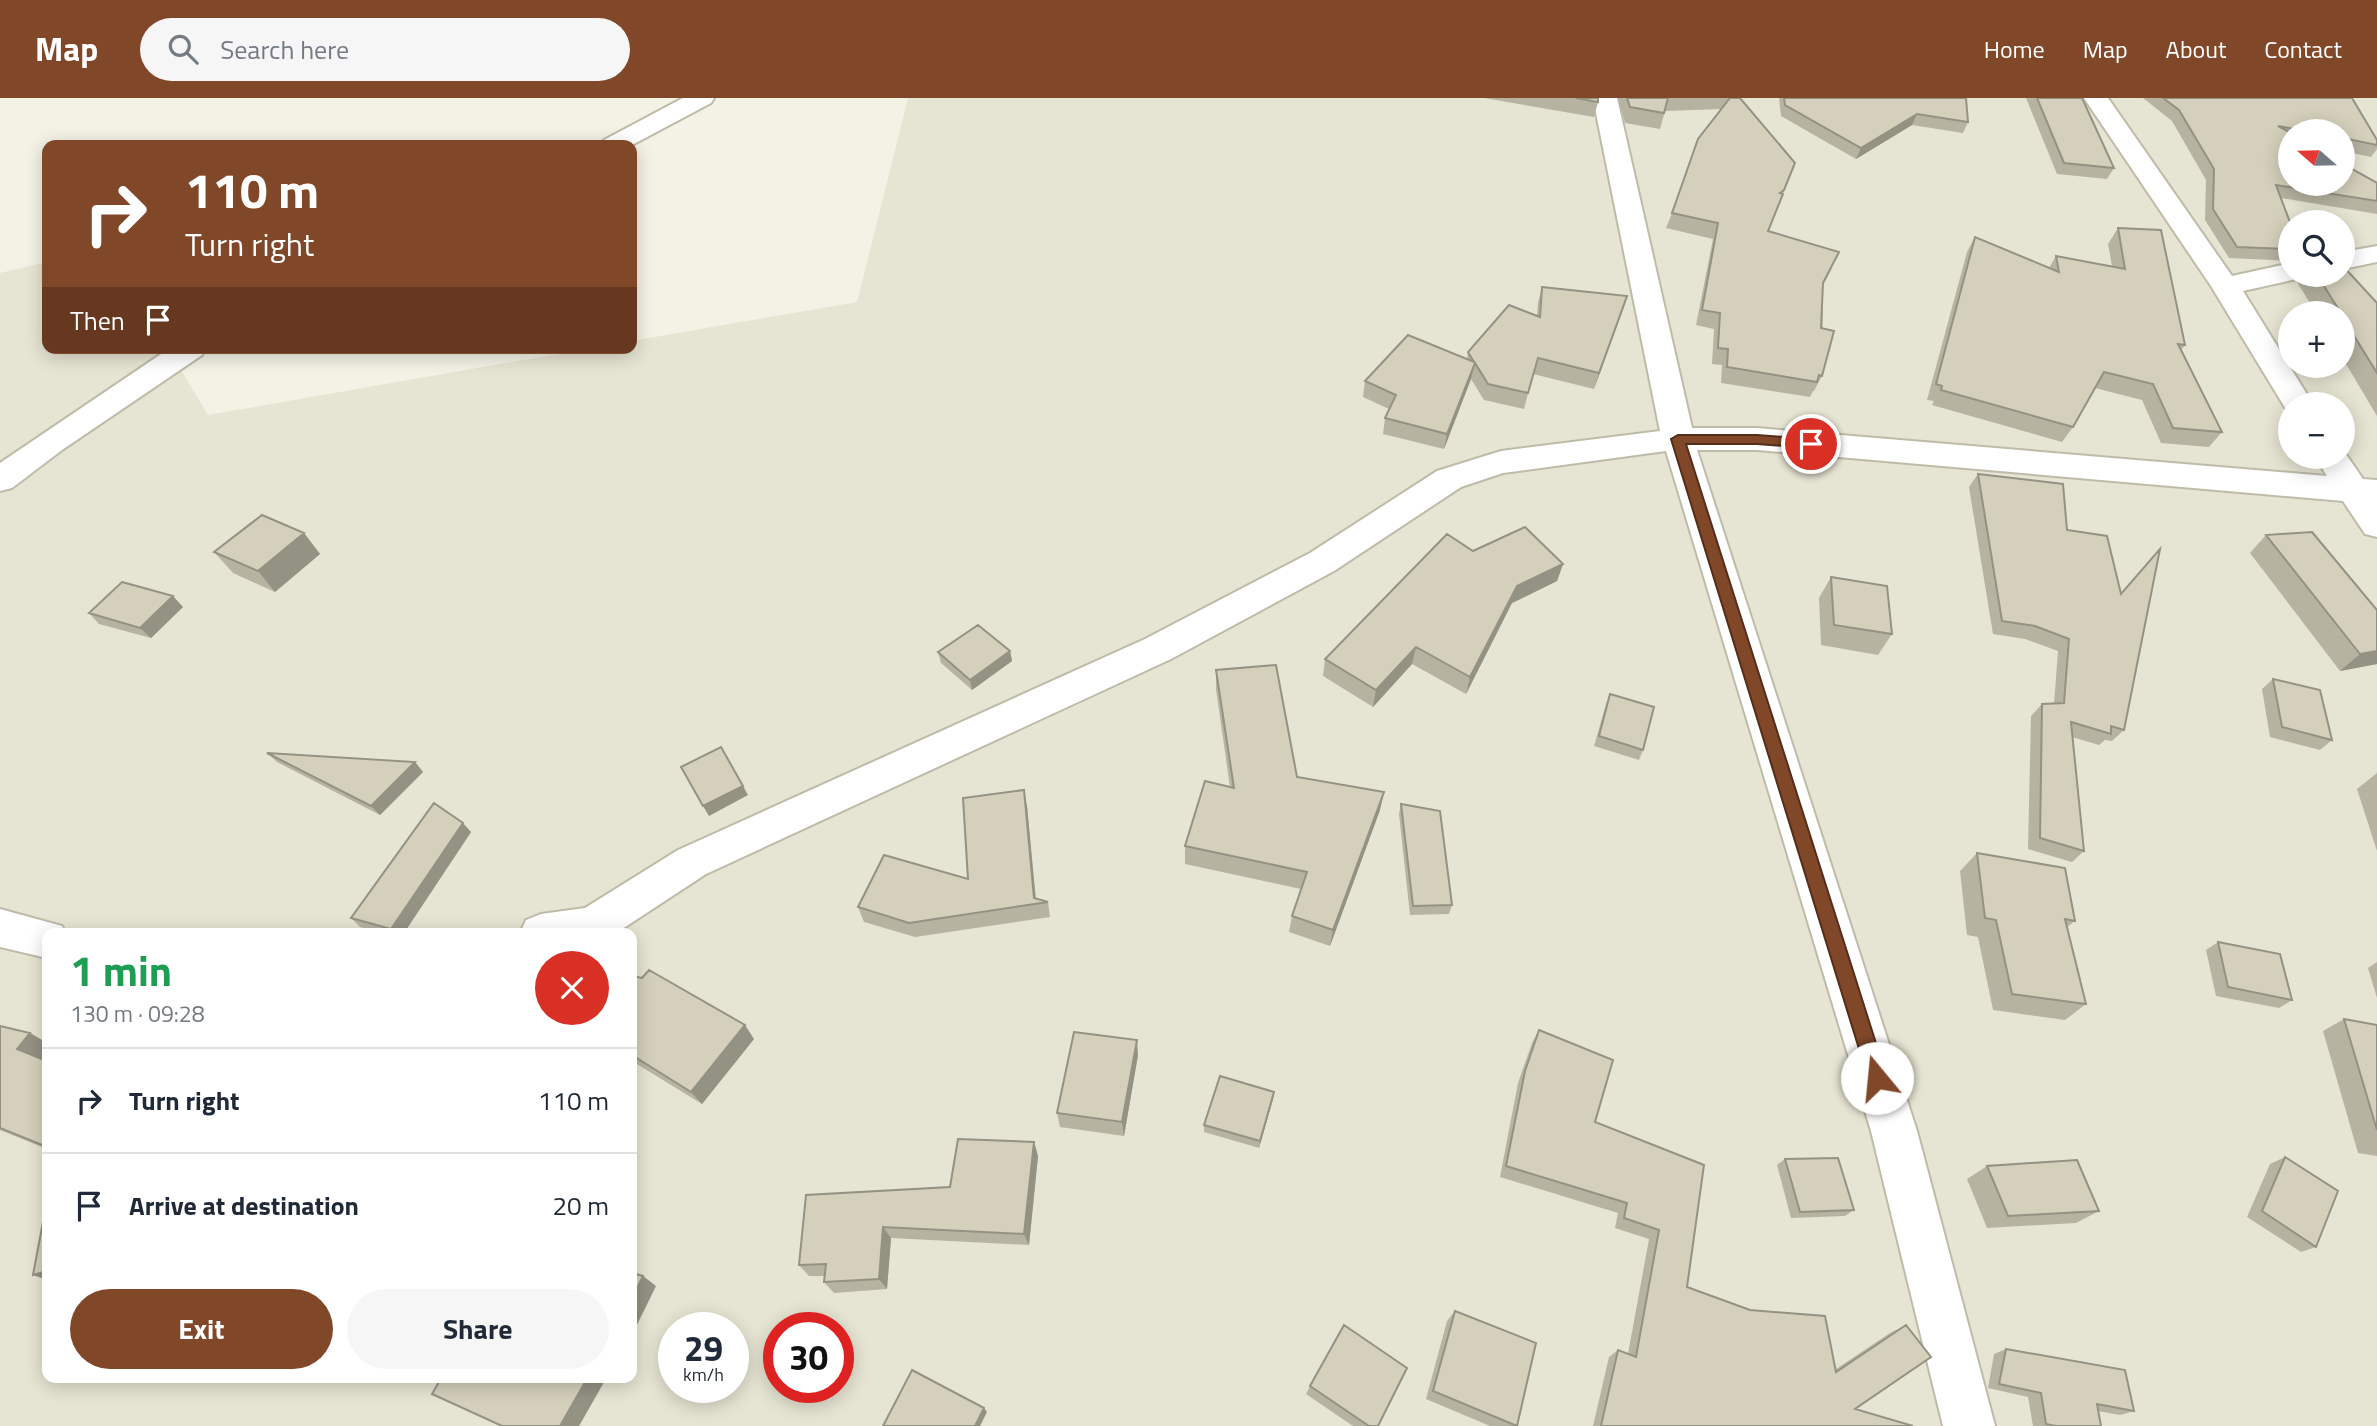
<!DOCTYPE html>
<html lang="en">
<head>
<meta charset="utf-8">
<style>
	body { margin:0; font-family:"Titillium Web",sans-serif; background:#f6f6f7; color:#1f2937; height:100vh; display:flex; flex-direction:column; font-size:26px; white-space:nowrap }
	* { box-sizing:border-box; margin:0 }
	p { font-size:23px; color:#747a83 }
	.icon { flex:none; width:38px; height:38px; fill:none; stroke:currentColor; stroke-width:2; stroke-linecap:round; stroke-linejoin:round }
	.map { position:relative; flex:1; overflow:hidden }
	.panel { position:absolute; left:42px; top:830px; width:595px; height:455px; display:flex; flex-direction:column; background:#fff; border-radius:14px; box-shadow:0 4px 18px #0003 }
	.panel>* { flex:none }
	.banner { position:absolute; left:42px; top:42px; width:595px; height:214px; border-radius:14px; box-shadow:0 4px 18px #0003; background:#814729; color:#fff; overflow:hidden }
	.needle { width:46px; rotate:290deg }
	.fabs { position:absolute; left:2278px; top:21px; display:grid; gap:14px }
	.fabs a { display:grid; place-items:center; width:77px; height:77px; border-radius:50%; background:#fff; box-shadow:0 4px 18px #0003; font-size:35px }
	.speed { position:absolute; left:658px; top:1214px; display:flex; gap:14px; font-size:35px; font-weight:700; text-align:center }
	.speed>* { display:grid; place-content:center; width:91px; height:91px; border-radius:50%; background:#fff; box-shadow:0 4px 18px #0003; line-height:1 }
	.speed small { font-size:18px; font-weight:400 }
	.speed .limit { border:10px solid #d22; background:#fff; color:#111 }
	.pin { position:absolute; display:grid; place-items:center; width:60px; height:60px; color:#fff; margin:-30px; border:4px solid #fff; border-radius:50%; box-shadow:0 2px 7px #0007 }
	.me { position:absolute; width:77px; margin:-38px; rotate:343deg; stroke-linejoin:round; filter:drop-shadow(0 0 5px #0008) }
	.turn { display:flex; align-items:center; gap:24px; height:147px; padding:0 28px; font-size:32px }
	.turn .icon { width:91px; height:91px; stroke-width:2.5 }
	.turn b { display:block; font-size:49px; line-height:60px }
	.then { display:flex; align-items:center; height:66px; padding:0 28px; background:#0003; gap:14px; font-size:26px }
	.round { display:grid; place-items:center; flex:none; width:74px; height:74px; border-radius:37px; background:#f6f6f7 }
	.summary { display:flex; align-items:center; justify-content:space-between; height:119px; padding:0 28px }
	h1 { font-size:42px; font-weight:700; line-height:52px; color:#1e9e55 }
	.primary-button { display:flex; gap:14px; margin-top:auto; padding:14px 28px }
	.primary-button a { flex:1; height:80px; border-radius:42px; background:#814729; color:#fff; font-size:28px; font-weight:700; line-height:80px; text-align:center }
	.primary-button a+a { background:#f6f6f7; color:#1f2937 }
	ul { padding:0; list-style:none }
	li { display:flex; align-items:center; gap:21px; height:105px; padding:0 28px; border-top:2px solid #e0e1e3 }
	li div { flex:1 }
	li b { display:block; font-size:26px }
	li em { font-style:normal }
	header { display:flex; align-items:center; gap:42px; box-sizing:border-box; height:98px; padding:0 35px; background:#814729; color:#fff }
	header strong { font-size:33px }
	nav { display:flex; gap:38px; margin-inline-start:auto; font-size:24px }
	.search { width:490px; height:63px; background:#f6f6f7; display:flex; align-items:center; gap:18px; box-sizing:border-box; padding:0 24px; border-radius:38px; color:#747a83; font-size:26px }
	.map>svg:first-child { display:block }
</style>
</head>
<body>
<header>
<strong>Map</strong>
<div class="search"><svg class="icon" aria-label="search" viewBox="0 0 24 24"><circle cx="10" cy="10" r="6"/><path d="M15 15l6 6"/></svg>Search here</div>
<nav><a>Home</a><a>Map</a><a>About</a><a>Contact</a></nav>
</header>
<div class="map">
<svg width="2377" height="1328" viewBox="0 0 2377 1328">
	<rect width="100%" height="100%" fill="#f3f2e5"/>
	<path fill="#e6e5d3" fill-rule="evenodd" d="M908,0h1469v1328h-2377v-1153l47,-11v86h121l40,67 384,-67h40v-7l225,-39zM2291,33h52v53h-52zM2291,124h52v53h-52zM2291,215h52v53h-52zM2291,306h52v53h-52zM47,835h585v444h-585zM674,1230h59v60h-59zM779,1230h59v60h-59z"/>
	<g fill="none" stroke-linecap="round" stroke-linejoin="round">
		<defs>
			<path id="street" d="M683,0h31l-3,5 -79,42h-32l4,-5z
				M1593,0h24l75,330h65l570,48 -12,-19h28v-7l20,29 14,1v57l-12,-3 -22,-33 -586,-51h-60l220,681 78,295h-52l-72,-295 -205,-680 -163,22 -42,14 -127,84 -163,88 -465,215 -90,59h-96l6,-13 15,-6 44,-6 93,-58 467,-211 165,-86 127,-82 64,-20 159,-20z
				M2084,0h24l124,178 59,-13v12h12l-2,3 -58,13 70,113h-22v8l-4,-1 -76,-125z
				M2377,148v16l-34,7v-17z
				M170,250h36l-4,7 -140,95 -50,38 -12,3v-28z
				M0,811l62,17 3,7h-18v25l-47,-11z"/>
		</defs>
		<use href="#street" stroke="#bebba8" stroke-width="4"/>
		<use href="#street" fill="#fff" fill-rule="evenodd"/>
	</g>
	<path fill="#b6b3a1" d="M1484,0h114v4l-4,15z
		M1618,0h122l55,65 -27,68 64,37 -9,17 -1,91 -8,15h-1l-3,6 -89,-14 1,-18 -10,-1 2,-35 -18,-4 17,-86 -47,-11 6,-15 50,-104 -57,2 -5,18 -35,-6z
		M1779,0h187l2,24 -5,11 -51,-8 -56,34 -75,-43z
		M2026,0h56l32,70 -7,11 -50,-5z
		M2143,0h209l25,42v9l-6,8 -28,-6v-20h-52v53l86,-1v31l-96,-16 10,27v36l-62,-3 -24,-38 1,-40 -34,-59z
		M2118,130l67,117 -4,5 41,82 -13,15 -48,-4 -19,-43 -47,-12 -22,39 -11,15 -130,-37 2,-4 -7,-1 40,-148 8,-15 74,31 7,-12 56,10 -4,-22z
		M2303,177h40l34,28v113l-34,-57v-46h-27l-19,-31z
		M1542,189l80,25 -28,77 -61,-15 -9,35 -40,-9 -13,-21 -27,70 -61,-15 2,-16 4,-9 -26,-12 2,-16 102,-22 1,-7 69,-36 1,-13z
		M1978,376l89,56 57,200 -12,11 -7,-1 -6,5 -27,-8 12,114 -12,11 -44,-13 3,-133 11,-12h12l4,-53 -33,-12 -32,-5 -24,-147z
		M304,435l16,21 -45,38 -42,-19 -19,-21z
		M2266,437l111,75v54l-37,7 -90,-118z
		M1473,453l90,13 -6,17 -45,22 -46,91 -54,-30 -39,43 -50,-31 2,-17z
		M1831,479l61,57 -14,21 -57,-10 -2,-47z
		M183,509l-32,31 -52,-14 -10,-11z
		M1010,553l2,10 -40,29 -31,-27 -3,-11z
		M1216,572l81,107 83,33 -50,136 -41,-14 3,-16 9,-27 -116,-25v-18l45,-59 -14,-98z
		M2273,581l59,61 -12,10 -50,-13 -8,-48z
		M1610,596l33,56 -4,10 -45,-14 12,-42z
		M267,655l148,9 8,10 -43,43 -103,-53z
		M2377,675v78l-20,-62z
		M1401,706l51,101 -3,9 -39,1 -11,-101z
		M1027,708l9,93 12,3 2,15 -135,20 -51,-15 -6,-15 110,-28z
		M471,734l-67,101h-22l-22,-6 -9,-9z
		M1977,755l98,68 -8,6 19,77 -21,16 -72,-10 -15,-73 -11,-2 -7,-64z
		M2218,844l74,58 -13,8 -63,-12 -10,-46z
		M2377,864v36l-9,-30z
		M632,878l122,63 -52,65 -70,-43z
		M2344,921l33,6v131l-19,-3 -35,-122z
		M0,928l30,7 17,10v12l-3,5 3,1v88l-47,-19z
		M1539,932l56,92 109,43 -17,122 149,82 54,-36 16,-8 -51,84 58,17h-320l16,-69 9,-7 10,4 21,-115 -34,-11 3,-15 -118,-36 18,-94 14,-40z
		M1138,957l-14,81 -64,-9 -3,-14z
		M1273,1001l-14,49 -55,-16v-7z
		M1034,1044l4,14 -9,89 -138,-7 -4,51 -53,4 -10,-11 1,-6h-16l-10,-11z
		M2285,1059l31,90 -15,5 -54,-35 23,-53z
		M1785,1061l69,51 -9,6 -54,2 -14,-53z
		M1987,1068l112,45 -23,12 -89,5 -20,-49z
		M1455,1213l62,115h-27l-64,-27 21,-78z
		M2006,1251l128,62 -14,4 -22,-4 3,15h-68l-5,-29 -40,-9 6,-34z
		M1310,1288l68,40h-25l-47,-32z"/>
	<path fill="#949283" d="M1917,16l-5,11 -56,34 5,-11z
		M1627,198l-5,16 -28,77 5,-16z
		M1475,265l-4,16 -27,70 3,-15z
		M304,435l16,21 -45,38 -17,-21z
		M1563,466l-6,17 -45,22 -46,91 4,-17 47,-91z
		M173,498l10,11 -32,31 -11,-10z
		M1416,549l-4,17 -39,43 3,-17z
		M1010,553l2,10 -40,29 -2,-10z
		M2377,553v13l-37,7 20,-17z
		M415,664l8,10 -43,43 -9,-9z
		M743,688l5,9 -39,21 -6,-10z
		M1024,692l3,16 9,98 -2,-6z
		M1384,694l-4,18 -50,136 3,-16z
		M463,725l8,9 -67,101h-8l-5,-4z
		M745,927l9,14 -52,65 -11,-12z
		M30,935l17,10v12l-5,7 -25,-13z
		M1137,942l1,15 -14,81 -2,-14z
		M1274,994l-1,7 -14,49 1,-7z
		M1034,1044l4,14 -9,89 -5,-11z
		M883,1129l8,11 -4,51 -8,-10z
		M47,1173v9l-14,-5z
		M643,1178l13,10 -24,49v-36z
		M588,1279h19l-28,49h-19z
		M984,1310l3,4 -7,14h-5z"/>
	<path fill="#d4d0bb" stroke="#949283" stroke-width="2" d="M1576,0h22v4z
		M1627,0h41l-4,15 -34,-6z
		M1730,0h10l55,65 -11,27 -4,3 3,1 -15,37 71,21 -16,31 -2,45 13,3 -12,45 -3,-1 -2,7 -90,-15 1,-18 -10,-1 2,-35 -18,-3 16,-87 -46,-10 26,-74z
		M1784,0h182l2,24 -51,-8 -56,34 -76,-43z
		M2037,0h45l32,70 -50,-5z
		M2163,0h189l25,42v5l-34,-7v-7h-37l-28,-5 13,7v51h52v-20l34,19v18l-101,-16 15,40v24l-54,-2 -24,-38 1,-40 -35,-59z
		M2118,130l43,2 24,115 -7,-1 44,88 -49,-4 -20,-44 -49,-12 -31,55 -132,-37 1,-4 -6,-2 39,-147 84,35 -3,-16 69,13z
		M2343,168l34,37v70l-34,-55v-5h-2l-24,-38h26z
		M1542,189l85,9 -28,77 -61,-15 -10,35 -40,-9 -13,-21 -28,71 -62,-16 11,-23 -31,-14 43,-46 66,27 -6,-10 41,-47 31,12z
		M1978,376l85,10 4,46 40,6 14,58 39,-45 -36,181 -13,-4v8l-40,-12 13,129 -44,-13 2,-134 22,-1 5,-64 -34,-13 -33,-5z
		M262,417l42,18 -46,38 -44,-19z
		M1525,429l38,37 -46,22 -47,91 -54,-30 -40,43 -51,-31 122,-125 26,17z
		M2312,434l65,78v41l-17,3 -94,-119z
		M1831,479l56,9 5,48 -58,-9z
		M122,484l51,14 -33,32 -51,-15z
		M978,527l32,26 -40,29 -32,-28z
		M1276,567l21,112 87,15 -51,138 -41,-14 15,-44 -122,-26 20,-65 29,7 -18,-118z
		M2273,581l47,11 12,50 -50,-13z
		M1610,596l44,13 -11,43 -44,-14z
		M721,649l22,39 -40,20 -22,-39z
		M267,655l148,9 -44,44z
		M1024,692l10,108 14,4 -139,21 -51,-16 26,-52 84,24 -5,-81z
		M434,705l29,20 -72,106 -40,-11z
		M1401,706l39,7 12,94 -39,1z
		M1977,755l88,15 10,53 -10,-2 21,85 -74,-10 -16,-74 -11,-2z
		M2218,844l62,12 12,46 -64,-13z
		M649,872l96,55 -54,67 -59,-37v-79l10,2z
		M2344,921l33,6v105z
		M0,928l30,7 -13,16 30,12v86l-47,-19z
		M1539,932l74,30 -18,62 109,43 -17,122 63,23 75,6 11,56 70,-47 25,32 -76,52 58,17h-312l17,-76 18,7 23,-127 -35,-12 3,-15 -121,-37 19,-95z
		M1074,934l63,8 -15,82 -65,-9z
		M1220,978l54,16 -14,49 -56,-16z
		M958,1041l76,3 -10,92 -141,-7 -4,52 -55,3 2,-18 -27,1 7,-70 144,-8z
		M2285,1059l53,34 -22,56 -54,-36z
		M1838,1060l16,52 -54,2 -15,-53z
		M2077,1062l22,51 -91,5 -21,-50z
		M47,1112v61l-14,4 12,-64z
		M632,1175l11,3 -11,23z
		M1455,1213l81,32 -19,83 -84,-35z
		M1344,1227l63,43 -29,58h-9l-59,-40z
		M2006,1251l119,21 9,41 -37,-7 4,22h-45l-10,-2 -5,-31 -42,-9z
		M912,1272l72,38 -9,18h-92z
		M428,1279h160l-28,49h-58l-70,-32 7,-12z"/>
	<path fill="#814729" stroke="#542e1b" stroke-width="2" d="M1678,337h79l54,4 7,5 -7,4 -54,-4h-71l201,634 -3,6 -7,3 -6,-3 -3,-6 -197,-639z"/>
</svg>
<div class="fabs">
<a><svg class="needle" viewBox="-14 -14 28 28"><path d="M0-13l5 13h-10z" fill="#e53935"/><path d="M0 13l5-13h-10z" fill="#747a83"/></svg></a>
<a><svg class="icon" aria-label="search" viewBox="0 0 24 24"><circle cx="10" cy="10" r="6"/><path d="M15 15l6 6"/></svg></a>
<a>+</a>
<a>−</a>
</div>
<div class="speed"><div>29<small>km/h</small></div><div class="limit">30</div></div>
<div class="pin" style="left:1811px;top:346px;background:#d93025"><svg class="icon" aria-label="arrive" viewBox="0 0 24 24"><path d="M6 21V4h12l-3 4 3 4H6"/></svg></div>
<svg class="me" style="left:1877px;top:980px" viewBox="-20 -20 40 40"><circle r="19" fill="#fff"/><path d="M0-13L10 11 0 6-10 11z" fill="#814729"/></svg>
<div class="banner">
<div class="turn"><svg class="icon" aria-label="right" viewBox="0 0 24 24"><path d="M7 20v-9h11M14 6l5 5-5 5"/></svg><div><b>110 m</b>Turn right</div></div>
<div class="then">Then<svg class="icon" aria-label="arrive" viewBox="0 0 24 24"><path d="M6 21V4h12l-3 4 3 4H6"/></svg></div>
</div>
<section class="panel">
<div class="summary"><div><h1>1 min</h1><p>130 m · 09:28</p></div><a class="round" style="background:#d93025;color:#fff"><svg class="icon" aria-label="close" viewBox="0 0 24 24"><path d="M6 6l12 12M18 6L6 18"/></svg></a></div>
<ul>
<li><svg class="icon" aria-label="right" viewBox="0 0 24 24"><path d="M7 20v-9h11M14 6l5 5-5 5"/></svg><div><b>Turn right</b></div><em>110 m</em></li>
<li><svg class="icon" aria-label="arrive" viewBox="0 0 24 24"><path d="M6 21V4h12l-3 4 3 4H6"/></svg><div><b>Arrive at destination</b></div><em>20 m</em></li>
</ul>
<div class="primary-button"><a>Exit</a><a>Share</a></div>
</section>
</div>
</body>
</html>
